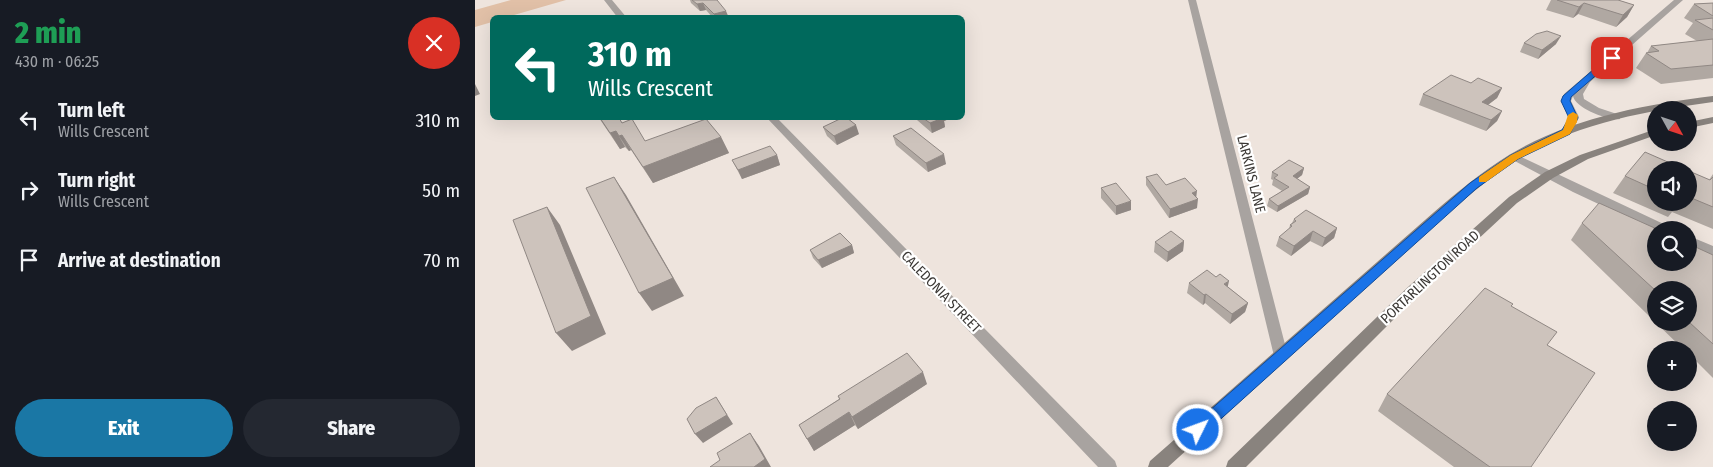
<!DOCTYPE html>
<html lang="en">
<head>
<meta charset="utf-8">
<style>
	body { margin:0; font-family:"Fira Sans Condensed",sans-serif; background:#242831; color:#f1f3f6; height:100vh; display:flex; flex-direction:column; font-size:19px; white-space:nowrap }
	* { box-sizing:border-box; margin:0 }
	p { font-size:16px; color:#9ea1a6 }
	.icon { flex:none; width:28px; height:28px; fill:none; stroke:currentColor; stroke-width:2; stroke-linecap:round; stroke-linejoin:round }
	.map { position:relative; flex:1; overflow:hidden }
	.drawer { display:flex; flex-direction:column; background:#171b24; width:475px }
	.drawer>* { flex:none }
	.guide { position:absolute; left:15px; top:15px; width:475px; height:105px; border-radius:8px; box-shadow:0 5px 20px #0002; background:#00695c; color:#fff; overflow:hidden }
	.needle { width:32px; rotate:130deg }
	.buttons { position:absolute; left:1172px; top:101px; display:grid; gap:10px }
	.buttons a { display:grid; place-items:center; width:50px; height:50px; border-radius:50%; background:#171b24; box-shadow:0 5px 20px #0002; font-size:25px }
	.pin { position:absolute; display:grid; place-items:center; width:42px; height:42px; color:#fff; margin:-21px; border-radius:10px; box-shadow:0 2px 8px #0006 }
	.me { position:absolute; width:55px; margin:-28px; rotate:48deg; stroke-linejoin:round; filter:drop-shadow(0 0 4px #0008) }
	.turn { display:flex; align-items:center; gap:18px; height:105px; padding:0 15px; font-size:22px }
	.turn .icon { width:65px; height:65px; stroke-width:2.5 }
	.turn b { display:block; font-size:35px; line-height:42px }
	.round { display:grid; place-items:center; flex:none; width:52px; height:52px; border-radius:26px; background:#242831 }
	.overview { display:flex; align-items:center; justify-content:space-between; height:85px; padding:0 15px }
	h1 { font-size:30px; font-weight:800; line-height:38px; color:#1e9e55 }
	.cta { display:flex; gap:10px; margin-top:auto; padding:10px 15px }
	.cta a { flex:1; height:58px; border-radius:30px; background:#1a77a5; color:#fff; font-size:20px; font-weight:800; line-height:58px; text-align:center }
	.cta a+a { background:#242831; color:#f1f3f6 }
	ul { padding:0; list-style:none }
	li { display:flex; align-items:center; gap:15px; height:70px; padding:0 15px }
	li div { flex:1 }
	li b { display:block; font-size:19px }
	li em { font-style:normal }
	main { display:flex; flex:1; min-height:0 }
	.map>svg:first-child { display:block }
</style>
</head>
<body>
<main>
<section class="drawer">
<div class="overview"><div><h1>2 min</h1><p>430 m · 06:25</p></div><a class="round" style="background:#d93025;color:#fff"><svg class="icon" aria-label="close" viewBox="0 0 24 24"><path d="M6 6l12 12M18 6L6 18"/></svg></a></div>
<ul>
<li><svg class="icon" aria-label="left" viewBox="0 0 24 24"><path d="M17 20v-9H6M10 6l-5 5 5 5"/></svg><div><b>Turn left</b><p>Wills Crescent</p></div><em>310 m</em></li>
<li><svg class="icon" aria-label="right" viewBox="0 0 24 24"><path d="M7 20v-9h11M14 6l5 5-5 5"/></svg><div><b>Turn right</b><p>Wills Crescent</p></div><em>50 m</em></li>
<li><svg class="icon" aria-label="arrive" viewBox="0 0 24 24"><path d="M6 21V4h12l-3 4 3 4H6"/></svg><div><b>Arrive at destination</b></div><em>70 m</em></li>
</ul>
<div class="cta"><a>Exit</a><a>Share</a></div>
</section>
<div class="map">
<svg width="1238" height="467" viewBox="0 0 1238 467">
	<rect width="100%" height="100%" fill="#eee4dd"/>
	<path fill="#e1c0a7" d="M36,0h55l-59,17 -14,1 -1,4 -17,5v-17z"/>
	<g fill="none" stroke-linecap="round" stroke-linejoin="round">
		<path fill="#a8a3a0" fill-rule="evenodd" d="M129,0h8l15,18h-9z
			M713,0h8l92,356 -2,4 -5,2 -5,-2 -2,-4z
			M1199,0h9l-93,82 -7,12 1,5 15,9 21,7v4c-12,2 -45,-11 -47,-23l-2,5 8,16 -9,17h-8l-1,-2 8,-15 -8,-16 3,-7z
			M292,118h10l338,343 2,6h-19z
			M1040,154l155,73 2,3 -16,1 -83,-39 -62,-33 -2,-2 2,-2z
			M1214,236l24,10v10l-24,-11z"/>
		<path fill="#89837e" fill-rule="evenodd" d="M1238,96v6c-67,9 -137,21 -196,58 -27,17 -51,38 -75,58l-274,249h-20l2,-6 283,-248c24,-21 49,-41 76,-58 61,-37 134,-50 204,-59z
			M1238,117v6l-24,5v-6z
			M1181,129v6l-68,24 -35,19 -36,25 -99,92 -172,172h-20l2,-6 180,-174 101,-90 36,-25 35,-17z"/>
	</g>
	<path fill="#b0a8a2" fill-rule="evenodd" d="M215,0h27l12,18h-16l-7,-8 -6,1 -9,-8z
		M1076,0h67l16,5 -7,12 -11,10 -38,-13 -5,4 -27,-8z
		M1238,3v75l-52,6 -25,-16 10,-15h1l4,-7 46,-5 -12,-7 8,-11 -9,-5 10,-14z
		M1049,43l32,1 -18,15 -18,-7z
		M996,83l31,5 -5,10 -9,7 14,6 -5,10 -11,10 -67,-26 4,-11z
		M124,118h20l3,5 23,18 76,-4 8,16 -76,30 -22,-33 -2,1 -4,-4 -5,2z
		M441,118h33v1l-5,2 1,6 -13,6 -15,-13z
		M348,127l36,7 -22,11 -10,-9z
		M418,136l53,28 -18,8 -32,-27z
		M302,155l3,10 -38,14 -10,-19z
		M829,168l-2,7 -5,4 13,8 -2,7 -31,18 -10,-6 2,-7 13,-8 -10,-6 1,-5 -2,-1 1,-7z
		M1181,170v32h33v-31l20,9 4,-6v55l-41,-17 -4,5 -55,-24 12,-17z
		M671,177l50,20 1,11 -28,10 -23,-33z
		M626,188l30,22 -15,5 -15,-17z
		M819,219l43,9 -3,10 -12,9 -12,-6 -19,15 -15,-10 3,-9 10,-8 1,-4 2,-2z
		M1107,223l131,32v123l-24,-24v-4h-5l-113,-110zM1181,290h33v32h-33z
		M709,241l-1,10 -16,11 -13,-10 1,-10z
		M377,245l2,8 -32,15 -9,-10 -3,-8z
		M714,283l39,4 20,16 -3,9 -15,12 -25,-21 -2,2 -16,-12z
		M1037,307l35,38 -16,122h-77l-76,-56 9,-17z
		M452,384l-69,45 -3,-4 -41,26 -15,-26 40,-26 -1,-3z"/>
	<path fill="#908884" d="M228,3l3,7 -6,1 -3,-7z
		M1109,3l-6,11 -5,4 6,-11z
		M1159,5l-7,12 -11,10 7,-12z
		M251,11l3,7h-14l-1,-4z
		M1086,36l-5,8 -18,15 4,-9z
		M0,84l5,10 -5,2z
		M1027,88l-5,10 -20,15 5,-11z
		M1027,111l-5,10 -11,10 5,-11z
		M464,118h10v1l-5,2 1,6 -13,6 -2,-10z
		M381,125l3,9 -22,11 -3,-9z
		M141,131l9,16 -5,2 -10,-16z
		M147,135l9,15 -2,1 -10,-15z
		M246,137l8,16 -76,30 -10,-16z
		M469,154l2,10 -18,8 -2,-9z
		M302,155l3,10 -38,14 -4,-9z
		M829,168l-2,7 -11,8 2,-7z
		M139,177l12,18 58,101 -32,15 -13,-18z
		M835,187l-2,7 -31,18 1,-6z
		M722,191l-1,8 -4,-6z
		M723,199l-1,9 -28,10 1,-9z
		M656,201v9l-15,5v-9z
		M72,207l13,18 46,109 -34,17 -16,-18z
		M862,228l-3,10 -12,9 3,-9z
		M838,231l-3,10 -19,15 3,-10z
		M709,241l-1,10 -16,11 1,-10z
		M377,245l2,8 -32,15 -4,-8z
		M754,281l-2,9 -3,-6z
		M731,294l-1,9 -2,2 1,-10z
		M773,303l-3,9 -15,12 2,-10z
		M448,372l4,12 -69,45 -6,-12z
		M241,397l17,27 -30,19 -8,-9z
		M374,412l6,13 -41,26 -7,-12z
		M275,433l9,13 12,21h-17z"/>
	<path fill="#cdc3bc" stroke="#908884" d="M217,0h25l9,11 -12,3 -11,-11 -6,1z
		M1082,0h61l16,5 -11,10 -39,-12 -5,4z
		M1238,3v13l-19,-12z
		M1238,18v12l-18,-10z
		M1072,31l14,5 -19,14 -18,-7 12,-9z
		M1238,39v26l-42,4 -25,-16 13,-2 -8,-5z
		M976,75l20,8 7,-5 24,10 -20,14 20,9 -11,9 -68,-26z
		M125,118h19l3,5 10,-4 13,22 61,-22 15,18 -78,30 -21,-32 -3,1 -3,-5 -6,2z
		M367,118h5l9,7 -22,11 -11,-9z
		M448,118h20l-13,5z
		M436,128l33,26 -18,9 -33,-27z
		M295,146l7,9 -39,15 -6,-10z
		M1170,152l41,18h-30v20l-31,-14z
		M814,160l15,8 -11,8 17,11 -32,19 -9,-7 20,-12 -15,-9 4,-3 -6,-3z
		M1214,171l21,9 3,-3v30l-24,-10z
		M682,174l9,11 19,-7 12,13 -5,2 6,6 -28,10 -24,-32z
		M139,177l59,101 -34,15 -53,-105z
		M641,183l15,18 -15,5 -15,-18z
		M1124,203l60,27h-3v32h33v-18l24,11v89l-24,-22v-32h-33v1l-74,-68z
		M72,207l44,109 -35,17 -43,-113z
		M831,210l31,18 -12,10 -12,-7 -19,15 -15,-9 13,-11 -2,-1 6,-4 -2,-2z
		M696,231l13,10 -16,11 -13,-10z
		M365,233l12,12 -34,15 -8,-10z
		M732,270l9,7 4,-3 9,7 -5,3 24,19 -16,11 -26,-20 -2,1 -15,-12z
		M1010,288l28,16 -2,2 46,26 -10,13 48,28 -64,94h-41l-103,-73z
		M432,353l16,19 -71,45 -3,-5 -42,27 -8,-14 41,-26 -2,-3z
		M241,397l11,18 -32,19 -8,-15 9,-11z
		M275,433l15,26 -11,8h-44l10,-7 -3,-7z"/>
	<path fill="#1a73e8" stroke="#114b97" d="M1134,56l7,2 -45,39 -1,4 8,17 -8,16 -52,25 -41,29 -274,247 -5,2 -5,-2 -3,-5 3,-5 277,-242 41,-28 51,-25 7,-12 -8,-17 2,-5z"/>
	<path fill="#f59e0b" d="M1098,112l5,3 -1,7 -7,12 -52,25 -32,23h-7v-5l32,-22 52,-25 5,-15z"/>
	<g text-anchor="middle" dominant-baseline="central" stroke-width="4.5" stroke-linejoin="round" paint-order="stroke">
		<g font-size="14" fill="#3b3835" stroke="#fff">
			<text transform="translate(776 174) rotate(76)">LARKINS LANE</text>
			<text transform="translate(955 277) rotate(-43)">PORTARLINGTON ROAD</text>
			<text transform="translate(466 292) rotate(46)">CALEDONIA STREET</text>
		</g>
	</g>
</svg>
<div class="buttons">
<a><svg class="needle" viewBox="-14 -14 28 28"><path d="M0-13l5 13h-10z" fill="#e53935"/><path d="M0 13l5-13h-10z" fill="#9ea1a6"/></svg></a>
<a><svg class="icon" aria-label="sound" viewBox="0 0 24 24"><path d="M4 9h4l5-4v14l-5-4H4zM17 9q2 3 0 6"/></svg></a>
<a><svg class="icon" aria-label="search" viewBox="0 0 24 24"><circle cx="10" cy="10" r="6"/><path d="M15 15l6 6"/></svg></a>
<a><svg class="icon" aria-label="layers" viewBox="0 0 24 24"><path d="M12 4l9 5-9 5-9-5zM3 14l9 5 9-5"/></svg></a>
<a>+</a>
<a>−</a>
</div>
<div class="pin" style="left:1137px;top:58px;background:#d93025"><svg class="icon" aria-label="arrive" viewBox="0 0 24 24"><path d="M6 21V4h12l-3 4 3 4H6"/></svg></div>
<svg class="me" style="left:723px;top:430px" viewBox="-20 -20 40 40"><circle r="17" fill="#1a73e8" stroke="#fff" stroke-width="3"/><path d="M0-11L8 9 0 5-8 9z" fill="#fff"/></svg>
<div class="guide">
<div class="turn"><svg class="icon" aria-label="left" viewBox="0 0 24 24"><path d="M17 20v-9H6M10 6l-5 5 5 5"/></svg><div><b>310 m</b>Wills Crescent</div></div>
</div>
</div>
</main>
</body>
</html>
